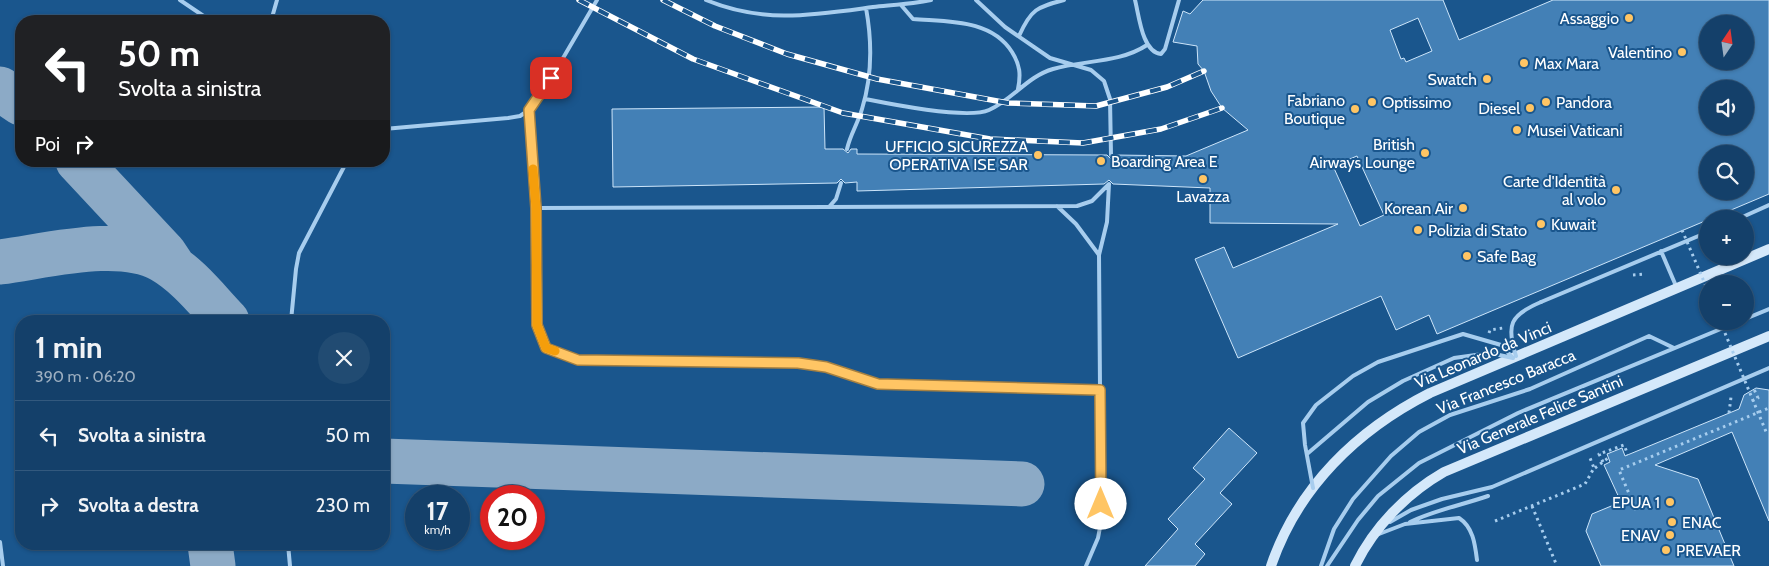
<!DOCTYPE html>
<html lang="it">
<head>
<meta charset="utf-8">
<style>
	body { margin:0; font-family:Cabin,sans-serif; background:#214b72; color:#f1f3f6; height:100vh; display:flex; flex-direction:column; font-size:19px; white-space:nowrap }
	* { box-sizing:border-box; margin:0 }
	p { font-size:16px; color:#9dafc1 }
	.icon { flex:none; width:28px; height:28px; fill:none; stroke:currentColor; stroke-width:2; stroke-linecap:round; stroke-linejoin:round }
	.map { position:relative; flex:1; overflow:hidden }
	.drawer { position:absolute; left:15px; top:315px; width:375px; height:235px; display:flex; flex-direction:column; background:#14406a; border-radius:20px; box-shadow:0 1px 4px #0004,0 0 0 1px #33597e }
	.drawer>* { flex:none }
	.banner { position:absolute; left:15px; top:15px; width:375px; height:152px; border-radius:20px; box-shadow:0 1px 4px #0004,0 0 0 1px #33597e; background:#202124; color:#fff; overflow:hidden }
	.needle { width:32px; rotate:13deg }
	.buttons { position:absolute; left:1699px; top:15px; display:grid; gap:10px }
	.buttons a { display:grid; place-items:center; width:55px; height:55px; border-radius:50%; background:#14406a; box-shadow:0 1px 4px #0004,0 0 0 1px #33597e; font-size:25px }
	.speed { position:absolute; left:405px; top:485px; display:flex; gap:10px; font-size:25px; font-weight:700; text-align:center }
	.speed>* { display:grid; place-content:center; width:65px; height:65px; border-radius:50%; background:#14406a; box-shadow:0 1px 4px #0004,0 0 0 1px #33597e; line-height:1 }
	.speed small { font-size:12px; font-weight:400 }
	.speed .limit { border:8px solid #d22; background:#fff; color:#111 }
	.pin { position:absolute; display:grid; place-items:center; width:42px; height:42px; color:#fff; margin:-21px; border-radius:10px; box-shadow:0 2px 8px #0006 }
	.me { position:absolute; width:55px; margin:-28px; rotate:0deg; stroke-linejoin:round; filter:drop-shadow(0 0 4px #0008) }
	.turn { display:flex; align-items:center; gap:18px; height:105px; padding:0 20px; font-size:22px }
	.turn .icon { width:65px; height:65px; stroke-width:2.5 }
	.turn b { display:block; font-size:35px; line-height:42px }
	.then { display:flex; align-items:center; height:48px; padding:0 20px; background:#0003; gap:10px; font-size:19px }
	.round { display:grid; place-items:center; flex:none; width:52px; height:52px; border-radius:26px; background:#214b72 }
	.overview { display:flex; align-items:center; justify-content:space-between; height:85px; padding:0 20px }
	h1 { font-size:30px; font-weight:700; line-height:38px }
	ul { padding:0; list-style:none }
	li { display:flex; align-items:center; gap:15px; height:70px; padding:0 20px; border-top:1px solid #33597e }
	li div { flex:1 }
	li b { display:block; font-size:19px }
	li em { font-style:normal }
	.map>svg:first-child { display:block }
</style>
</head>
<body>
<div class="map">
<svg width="1769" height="566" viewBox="0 0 1769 566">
	<rect width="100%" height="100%" fill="#1a568d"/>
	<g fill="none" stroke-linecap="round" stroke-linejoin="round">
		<path stroke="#8caac6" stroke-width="45" d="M0,89l21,14
			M78,161l86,92 8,12
			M0,262c47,-6 120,-26 162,-2 26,15 45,40 65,61
			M384,461l638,23
			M210,544l3,22"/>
	</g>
	<path fill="#4380b6" stroke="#cde5fa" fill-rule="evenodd" d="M1203,0h240l16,40 94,-40h216v194l-332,140 -8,-19 -33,15 -15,-34 -143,62 -43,-99 29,-12 9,21 105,-44 -128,-1v-35l-97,-4 -4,-4 -5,4 -247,7v-9l-12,1 -4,-4 -4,4 -224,4 -1,-78 212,-2 1,42h18l5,4 3,-4h6v5l250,1 4,4 4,-4 71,1 62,-26 -26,-22 -11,-17 -7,-20 -6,-7 -1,-18 -24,-4 10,-31 7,3zM1418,18l14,33 -26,11 -2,-4 -3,1 -11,-29zM1708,24h37v37h-37zM1708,89h37v37h-37zM1708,154h37v37h-37zM1357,156l27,59 -24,11 -27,-60z
		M1756,388l13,2v131l-37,-89 -77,33 43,14 36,87h-133l-15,-35 6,-17 29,-12 -17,-37 6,-3 -3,-8 15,-6 3,8 114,-47 5,-14z
		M1229,428l28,25 -37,40 12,11 -37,40 10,10 -10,12h-50l33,-37 -10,-10 37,-40 -12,-11z"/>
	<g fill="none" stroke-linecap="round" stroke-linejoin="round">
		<path stroke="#a7cdee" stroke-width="3" stroke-dasharray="2.5 4" stroke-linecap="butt" d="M1633,275l12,-1
			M1489,333l1,-3 13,-2
			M1752,401l6,-3 -5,-11
			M1729,413l2,-16 3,-1
			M1603,462l-4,-8 25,-9 4,10
			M1595,468l13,-10
			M1532,506l25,60
			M1636,510l-17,-40 150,-62
			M1495,521l90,-37 9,-16 -4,-10"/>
		<path stroke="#a7cdee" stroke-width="4" d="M180,0l31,21
			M706,0c57,24 108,15 167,7 19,-2 39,-3 58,-7
			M976,0l29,27 45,31 41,12 13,11 6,18 1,56
			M1135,0c4,15 7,52 26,54l4,-5 14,-49
			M901,5l12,14c35,3 78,0 99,33 8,13 9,22 6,37
			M271,21l6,-21
			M1019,36c12,-27 18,-29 45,-36
			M865,99c25,5 102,21 124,11 23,-10 39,-34 64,-41 31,-9 67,-6 94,-24
			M529,110l13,-16 55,-94
			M384,129l124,-11 12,-2 9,-6 7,98
			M847,149c3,-14 11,-26 15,-40 10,-32 10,-68 4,-101
			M1057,206l19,18 23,31
			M829,207l7,-8 5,-16
			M1738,219l31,-14
			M1661,251l15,35
			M1541,302l167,-70
			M1745,319l24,-10
			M291,321l5,-52 3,-16 48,-92
			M1100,390l-221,-6 -53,-17 -28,-4 -220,-3 -32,-12 -9,-23 -1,-117 541,-2 15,-5 17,-17
			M1390,522l21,-12 31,-11 50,-12 277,-119
			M1410,522c25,-12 52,-17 78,-26
			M1379,534l26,-10 54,-6c14,9 16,26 18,42
			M0,542l3,24
			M288,544l2,22
			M1086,566l12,-28 3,-16 -2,-267 8,-33 2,-38
			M1321,566l13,-37 19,-30 38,-43 28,-24 31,-17 80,-26 119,-53 25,12
			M1327,566l31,-46 20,-24 41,-33 99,-50 222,-92"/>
		<path stroke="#d4e8fa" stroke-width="10" d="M1271,566c27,-79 86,-136 159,-173l339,-144
			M1355,566c19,-39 51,-72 89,-94l325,-136"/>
		<defs>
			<path id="rail" d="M579,0l114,59 150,54 147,26 93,4 78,-14 61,-21
				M663,0l52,26 72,28 90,25 131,24 88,3 71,-19 37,-16"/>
		</defs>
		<use href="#rail" stroke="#fff" stroke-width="5.5"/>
		<use href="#rail" stroke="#1a568d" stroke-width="4" stroke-dasharray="11" stroke-linecap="butt"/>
		<path stroke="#a7cdee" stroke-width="3" stroke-dasharray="2.5 4" stroke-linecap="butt" d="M1682,230l26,61
			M1720,321l47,113"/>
		<path stroke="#a7cdee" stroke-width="4" d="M1516,356c-10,-31 -6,-41 25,-54
			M1307,454l61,-52 35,-21 51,-23 36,-5 23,5 -12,-13 -38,-11 -85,28 -25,14 -37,29 -13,18 2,22 8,43"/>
	</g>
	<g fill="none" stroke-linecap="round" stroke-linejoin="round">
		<defs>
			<path id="route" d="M551,78l-22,32 7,98 1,117 9,23 32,12 220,3 28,4 52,17 222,6 1,114"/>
		</defs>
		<use href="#route" stroke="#a68041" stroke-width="12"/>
		<use href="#route" stroke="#ffc564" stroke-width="9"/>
		<path stroke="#f59e0b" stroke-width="9" d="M533,169l3,39 1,117 9,23 9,3"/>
	</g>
	<g fill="#ffc564" stroke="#1a568d" stroke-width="2">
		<circle cx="1629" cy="18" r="5"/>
		<circle cx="1682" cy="52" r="5"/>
		<circle cx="1524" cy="63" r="5"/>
		<circle cx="1487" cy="79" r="5"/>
		<circle cx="1372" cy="102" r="5"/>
		<circle cx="1546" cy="102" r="5"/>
		<circle cx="1530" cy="108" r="5"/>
		<circle cx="1355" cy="109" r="5"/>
		<circle cx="1517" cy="130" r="5"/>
		<circle cx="1425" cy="153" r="5"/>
		<circle cx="1038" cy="155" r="5"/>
		<circle cx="1101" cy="161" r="5"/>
		<circle cx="1203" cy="179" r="5"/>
		<circle cx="1616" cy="190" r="5"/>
		<circle cx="1463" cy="208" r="5"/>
		<circle cx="1541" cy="224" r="5"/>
		<circle cx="1418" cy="230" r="5"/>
		<circle cx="1467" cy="256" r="5"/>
		<circle cx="1670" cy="502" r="5"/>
		<circle cx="1672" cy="522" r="5"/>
		<circle cx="1670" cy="535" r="5"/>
		<circle cx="1666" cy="550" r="5"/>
	</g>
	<g text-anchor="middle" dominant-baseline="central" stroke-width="4" stroke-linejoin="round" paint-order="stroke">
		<g font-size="16" fill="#fff" stroke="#1a568d" text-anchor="end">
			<text x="1619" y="18">Assaggio</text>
			<text x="1672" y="52">Valentino</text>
			<text x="1534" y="63" text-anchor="start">Max Mara</text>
			<text x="1477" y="79">Swatch</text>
			<text x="1345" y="100">Fabriano<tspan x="1345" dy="18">Boutique</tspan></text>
			<text x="1382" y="102" text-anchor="start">Optissimo</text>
			<text x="1556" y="102" text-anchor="start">Pandora</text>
			<text x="1520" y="108">Diesel</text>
			<text x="1527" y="130" text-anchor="start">Musei Vaticani</text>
			<text x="1415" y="144">British<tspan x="1415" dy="18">Airways Lounge</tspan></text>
			<text x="1028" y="146">UFFICIO SICUREZZA<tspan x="1028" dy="18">OPERATIVA ISE SAR</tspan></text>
			<text x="1111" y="161" text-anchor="start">Boarding Area E</text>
			<text x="1606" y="181">Carte d'Identità<tspan x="1606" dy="18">al volo</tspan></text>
			<text x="1203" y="196" text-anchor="middle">Lavazza</text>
			<text x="1453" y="208">Korean Air</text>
			<text x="1551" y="224" text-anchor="start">Kuwait</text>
			<text x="1428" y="230" text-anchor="start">Polizia di Stato</text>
			<text x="1477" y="256" text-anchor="start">Safe Bag</text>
			<text x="1660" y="502">EPUA 1</text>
			<text x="1682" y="522" text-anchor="start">ENAC</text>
			<text x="1660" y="535">ENAV</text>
			<text x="1676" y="550" text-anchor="start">PREVAER</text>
		</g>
		<g font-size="16" fill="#fff" stroke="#1a568d">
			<text transform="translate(1483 355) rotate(-23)">Via Leonardo da Vinci</text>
			<text transform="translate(1506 382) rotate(-22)">Via Francesco Baracca</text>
			<text transform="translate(1540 415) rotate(-23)">Via Generale Felice Santini</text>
		</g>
	</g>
</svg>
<div class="buttons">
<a><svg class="needle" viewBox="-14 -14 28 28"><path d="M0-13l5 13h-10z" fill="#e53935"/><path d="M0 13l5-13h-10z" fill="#9dafc1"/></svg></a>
<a><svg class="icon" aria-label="sound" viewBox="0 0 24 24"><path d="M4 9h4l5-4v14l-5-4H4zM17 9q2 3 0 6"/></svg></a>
<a><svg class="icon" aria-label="search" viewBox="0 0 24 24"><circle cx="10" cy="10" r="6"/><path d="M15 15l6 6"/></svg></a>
<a>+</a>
<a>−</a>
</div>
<div class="speed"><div>17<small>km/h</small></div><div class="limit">20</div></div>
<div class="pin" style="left:551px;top:78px;background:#d93025"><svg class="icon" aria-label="arrive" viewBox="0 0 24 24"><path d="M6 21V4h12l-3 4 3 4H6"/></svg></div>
<svg class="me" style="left:1101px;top:504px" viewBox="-20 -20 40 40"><circle r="19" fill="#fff"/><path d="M0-13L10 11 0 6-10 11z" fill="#ffc564"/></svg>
<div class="banner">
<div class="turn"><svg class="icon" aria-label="left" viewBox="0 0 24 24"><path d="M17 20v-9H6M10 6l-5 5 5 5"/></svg><div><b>50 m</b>Svolta a sinistra</div></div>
<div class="then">Poi<svg class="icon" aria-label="right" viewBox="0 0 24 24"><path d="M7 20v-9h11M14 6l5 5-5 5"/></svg></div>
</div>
<section class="drawer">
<div class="overview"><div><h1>1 min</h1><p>390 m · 06:20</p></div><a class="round"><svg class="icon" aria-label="close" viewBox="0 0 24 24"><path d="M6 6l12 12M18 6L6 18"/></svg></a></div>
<ul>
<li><svg class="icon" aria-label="left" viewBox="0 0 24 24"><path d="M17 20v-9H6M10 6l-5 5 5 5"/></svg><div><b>Svolta a sinistra</b></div><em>50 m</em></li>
<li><svg class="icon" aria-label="right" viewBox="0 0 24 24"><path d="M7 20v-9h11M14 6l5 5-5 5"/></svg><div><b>Svolta a destra</b></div><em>230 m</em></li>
</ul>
</section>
</div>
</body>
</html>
